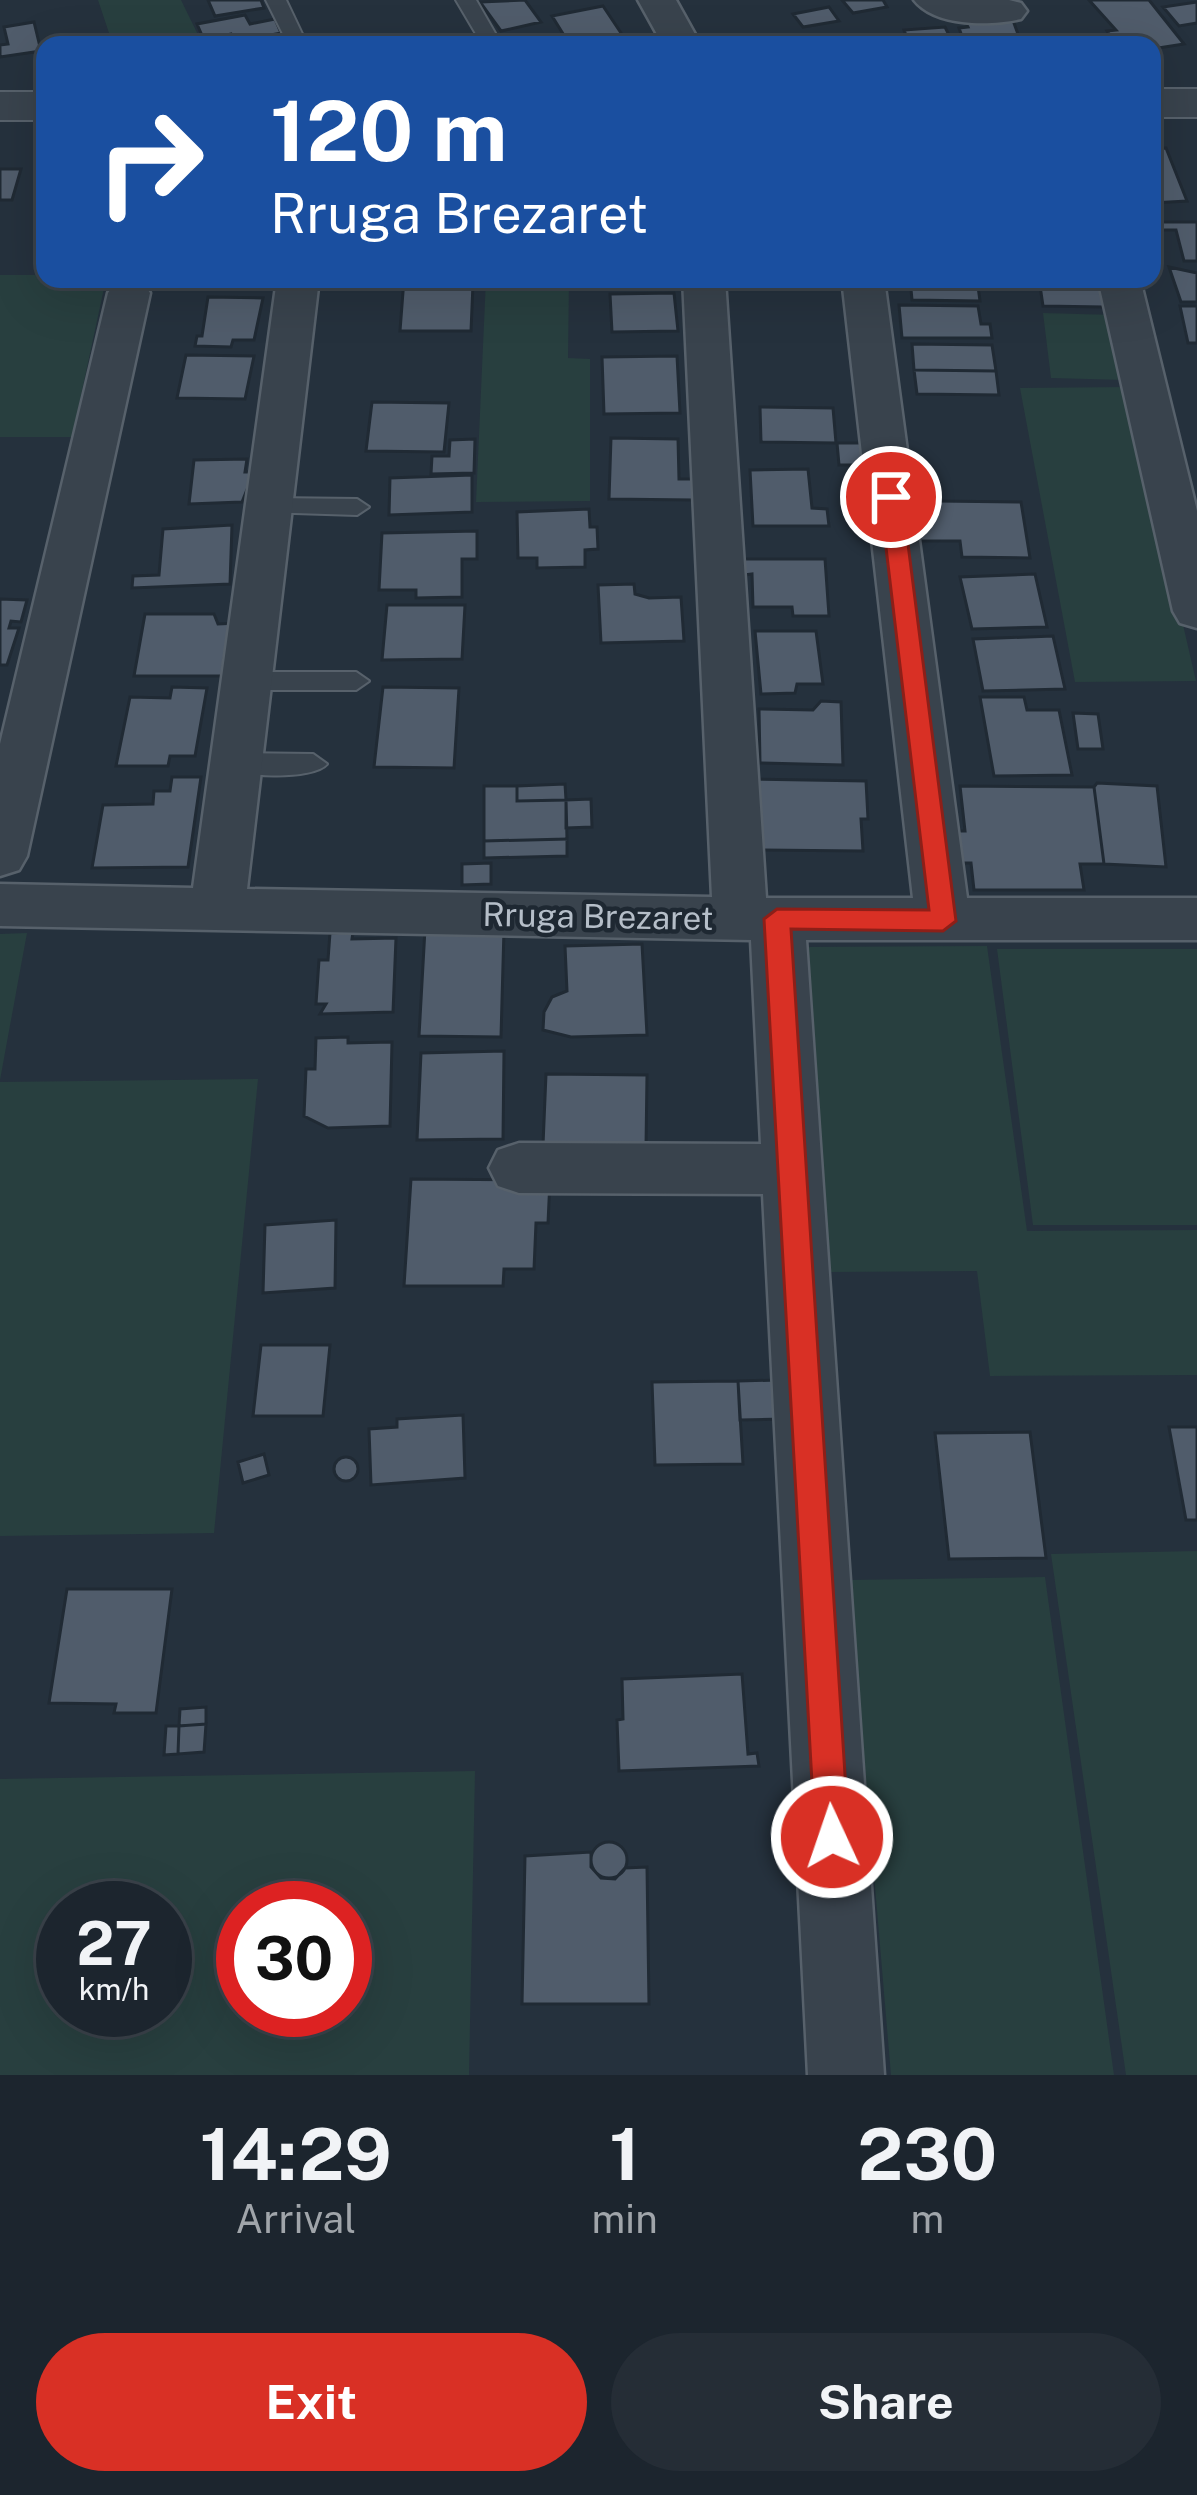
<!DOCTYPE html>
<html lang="en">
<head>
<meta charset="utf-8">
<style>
	body { margin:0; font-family:"Public Sans",sans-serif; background:#252d36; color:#f1f3f6; height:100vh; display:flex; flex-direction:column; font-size:45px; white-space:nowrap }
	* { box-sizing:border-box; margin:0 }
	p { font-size:39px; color:#a0a5aa }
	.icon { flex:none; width:66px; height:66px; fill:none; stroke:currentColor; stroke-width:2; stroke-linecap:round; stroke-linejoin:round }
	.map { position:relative; height:2075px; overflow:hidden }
	.side { display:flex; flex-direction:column; background:#1c252e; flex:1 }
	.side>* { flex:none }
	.guide { position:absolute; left:36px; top:36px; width:1125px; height:252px; border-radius:24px; box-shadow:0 12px 48px #0002,0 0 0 3px #3a424a; background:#1a4fa0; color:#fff; overflow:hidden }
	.speed { position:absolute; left:36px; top:1881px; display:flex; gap:24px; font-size:60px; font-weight:700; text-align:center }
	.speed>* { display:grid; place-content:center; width:156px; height:156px; border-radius:50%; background:#1c252e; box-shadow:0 12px 48px #0002,0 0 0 3px #3a424a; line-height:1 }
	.speed small { font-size:30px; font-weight:400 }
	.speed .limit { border:18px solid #d22; background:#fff; color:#111 }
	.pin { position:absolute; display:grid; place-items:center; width:102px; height:102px; color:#fff; margin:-51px; border:6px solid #fff; border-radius:50%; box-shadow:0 3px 12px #0007 }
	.me { position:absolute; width:132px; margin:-66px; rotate:357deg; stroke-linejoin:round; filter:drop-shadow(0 0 9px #0008) }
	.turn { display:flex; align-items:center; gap:42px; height:252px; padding:0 36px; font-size:54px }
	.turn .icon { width:156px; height:156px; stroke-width:2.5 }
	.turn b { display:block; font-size:84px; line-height:102px }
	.eta { display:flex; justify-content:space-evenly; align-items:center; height:204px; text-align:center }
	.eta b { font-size:72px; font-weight:700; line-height:84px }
	.action { display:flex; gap:24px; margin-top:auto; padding:24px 36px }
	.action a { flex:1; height:138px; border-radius:72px; background:#d93025; color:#fff; font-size:48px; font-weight:700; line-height:138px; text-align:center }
	.action a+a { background:#252d36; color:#f1f3f6 }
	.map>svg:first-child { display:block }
</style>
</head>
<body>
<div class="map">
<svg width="1197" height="2075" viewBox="0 0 1197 2075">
	<rect width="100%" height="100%" fill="#25313d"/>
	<path fill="#283f3f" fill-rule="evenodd" d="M98,0h83l22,45h-90z
		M45,275v4h61l-34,158h-72v-162z
		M486,279h83l-1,79 22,1v142l-114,1z
		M1043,313l72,2 11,65 -75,-2z
		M1128,387l68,294 -121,1 -55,-294z
		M27,933l-27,147v-146z
		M987,946l40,285 170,-1v145l-207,1 -13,-105 -147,1 -24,-325z
		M997,949h200v276h-164z
		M258,1079l-44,454 -214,3v-454z
		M1197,1551v524h-71l-75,-521z
		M1045,1577l69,498h-223l-42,-495z
		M475,1771l-6,304h-469v-296zM63,1908h102v102h-102zM243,1908h102v102h-102z"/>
	<path fill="#505c6b" stroke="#202a34" stroke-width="3" d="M208,0h53l3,8 -49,8z
		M525,0l16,22 -40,9 -21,-29z
		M842,0h41l4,7 -34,6z
		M1089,0h60l35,44 -32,5v-4h-13l-5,-6 -20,3 -7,-11 9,-1z
		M1197,2v21l-18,3 -16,-19z
		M603,6l26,39h-59l-18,-29z
		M829,7l10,14 -36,6 -10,-13z
		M245,15l5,9 25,-5 6,14 -47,9 -3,-8 -27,6 -7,-16z
		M1011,15l11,30h-57l-6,-17 9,-1 -4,-9z
		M34,22l7,29 -41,6v-12l8,-1 -4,-17z
		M945,27l9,18 -45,-2 -5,-13z
		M1166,148l21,53 -35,2v-54z
		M0,169h21l-9,31h-12z
		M1158,222h39v39h-13l-8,-31h-16z
		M1169,267l28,6v29h-16z
		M404,279l69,5 -2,47h-71z
		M910,279h67l3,22 -68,-1z
		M1039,279h60l5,28 -61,-1z
		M674,293l4,38 -66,1 -2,-38z
		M208,297l55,1 -9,42h-21l-2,7 -36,-1 2,-10h5z
		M899,305l79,1 3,18h9l2,14h-90z
		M1180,306h17v37h-9z
		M912,344l80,1 4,26 -82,-1z
		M186,355l68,1 -9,43 -68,-1z
		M677,356l3,57 -76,1 -2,-57z
		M914,370l82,1 3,24 -82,-1z
		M372,402l77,1 -5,49 -78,-1z
		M760,407l73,1 3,35 -75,-1z
		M611,438l67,1 1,40h15l-1,21 -84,-1z
		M475,439l-1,34 -43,1 1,-18h17l1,-16z
		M837,443h28l2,22h-28z
		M247,459l-2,13h9l-12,30 -53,2 5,-44z
		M808,469l4,39 15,1 2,17h-76l-3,-56z
		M472,475v37l-83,3 1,-37z
		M912,491h24l2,10 83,1 9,56 -68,-1 -2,-16h-54z
		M589,509l1,18h7l1,22 -13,1v17l-48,1v-10h-19l-1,-46z
		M232,525l-2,59 -98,4 1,-12 26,-1 4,-46z
		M477,531v28h-15v38l-46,1v-8h-37l3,-57z
		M744,559h81l4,57h-36l-1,-9h-39l-1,-33 -8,1z
		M1035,574l12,53 -75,2 -12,-52z
		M634,584l1,10 14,4 32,-1 3,44 -83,2 -3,-58z
		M0,599l27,1 -6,22 -10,-1 -2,7h10l-12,37h-7z
		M387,605h78l-3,54 -80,1z
		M145,614h69l4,10 21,-1 -4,30h-10l-3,23h-88z
		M755,631h61l7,53h-26l-2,9 -34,1z
		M1053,636l12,53 -82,2 -10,-52z
		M172,687l35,1 -12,68h-25l-2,10h-52l14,-69 40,1z
		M383,687l76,1 -5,80 -80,-1z
		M980,697h44l3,13h32l13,65 -78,1z
		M821,701l20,1 2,63 -83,-2 -1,-54 54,1z
		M1073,713l25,1 5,35h-25z
		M172,777h29l-13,90 -96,1 11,-63 50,-1 1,-13h16z
		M754,779l112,2 2,38h-7l2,32 -107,-1z
		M1097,783l60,3 9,81 -62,-3 -10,-77z
		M565,784l1,16 -49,1v-15z
		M484,786h33v15l49,-1 1,39 -83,2z
		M960,786l134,1 10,77h-24l4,26h-110l-3,-27h-19l-4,-32h17z
		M591,799l1,28 -26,1v-28z
		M567,839v17l-83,2v-17z
		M491,863v21l-29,1v-21z
		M425,929h79l-3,108 -82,-1z
		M353,932l-1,7 44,-1 -3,74 -73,2 6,-10h-10l3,-44h9l2,-27z
		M642,944l5,91 -76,2 -28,-7 1,-18 8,-15 15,-6 -2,-45z
		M348,1037v6l44,-1 -2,84 -62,2 -24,-12 2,-47h9l1,-31z
		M504,1051l-1,88 -86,1 4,-87z
		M546,1074l101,1 -1,72 -103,-2z
		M411,1179l139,1 -2,43h-12l-2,46h-30l-1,17h-99z
		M336,1220l-1,68 -72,5 2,-68z
		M261,1345h69l-7,71h-70z
		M778,1380l4,39 -42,1 -2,-39z
		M738,1381l5,83 -88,1 -3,-83z
		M463,1415l2,63 -94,7 -2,-56 28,-2v-8z
		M1169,1427h28v93h-11z
		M1030,1432l16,126 -97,1 -14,-126z
		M264,1454l5,21 -26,8 -5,-21z
		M334 1469a12 12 0 1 1 24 0a12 12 0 1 1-24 0Z
		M67,1589h105l-16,124h-42l2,-9 -67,-1z
		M742,1674l6,80 9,-1 2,13 -140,5 -2,-51 6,-1 -1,-40z
		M206,1707v17l-27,2 1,-17z
		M206,1724l-2,28 -26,2 1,-28z
		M166,1726h13l-1,28 -14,1z
		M591 1860a18 18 0 1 1 36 0a18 18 0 1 1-36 0Z
		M591,1852v15l10,11 14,1 10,-11 22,-1 2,137h-127l3,-148z"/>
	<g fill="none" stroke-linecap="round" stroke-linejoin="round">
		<defs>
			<path id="service" d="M266,0h20l19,40 -3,4h-14z
				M456,0h20l23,40 -3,4h-14z
				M272,498l85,1 12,8 -12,8 -94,-3 -3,-6z
				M247,672h109l13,9 -13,9h-109l-13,-9z
				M236,753l77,1 14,10c-13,16 -92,15 -105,-1z"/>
			<path id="minor" d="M638,0h38l25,45h-38z
				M914,0h95l12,3 6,8 -6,8c-30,7 -86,8 -107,-19z
				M277,279h42l-72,610 465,8 -29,-618h42l41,619h147l-71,-619h42l83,619h230v42h-391l78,1135h-76l-45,-881 -244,-1 -21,-7 -9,-18 9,-18 21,-7 242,1 -10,-204 -751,-14v-42l193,4z
				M1098,279h42l57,232v117l-17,-5 -7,-12z
				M129,280l15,4 6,9 -123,563 -8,14 -19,6v-132l108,-451 6,-9z"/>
			<path id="tertiary" d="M1152,89h45v28h-45z
				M0,92h45v28h-45z"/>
		</defs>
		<use href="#service" stroke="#57616b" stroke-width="4"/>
		<use href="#minor" stroke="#57616b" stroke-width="5"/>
		<use href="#tertiary" stroke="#57616b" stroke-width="4"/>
		<use href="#service" fill="#39434d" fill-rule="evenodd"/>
		<use href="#minor" fill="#39434d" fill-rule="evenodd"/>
		<use href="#tertiary" fill="#39434d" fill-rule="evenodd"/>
	</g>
	<path fill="#d93025" stroke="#8d1f18" stroke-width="3" d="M891,490l11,7 54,424 -13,10 -152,-2 58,908 -5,12 -12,5 -12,-5 -5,-12 -51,-918 13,-10 152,1 -49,-413z"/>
	<g text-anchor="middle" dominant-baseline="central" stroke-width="9" stroke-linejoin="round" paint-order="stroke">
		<g font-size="33" fill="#b5bec8" stroke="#1e2832">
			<text transform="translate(598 916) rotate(1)">Rruga Brezaret</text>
		</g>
	</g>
</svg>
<div class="speed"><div>27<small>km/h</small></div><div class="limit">30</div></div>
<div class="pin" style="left:891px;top:497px;background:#d93025"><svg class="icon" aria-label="arrive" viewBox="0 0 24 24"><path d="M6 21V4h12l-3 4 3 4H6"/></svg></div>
<svg class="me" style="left:832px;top:1837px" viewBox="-20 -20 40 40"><circle r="17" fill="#d93025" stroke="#fff" stroke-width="3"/><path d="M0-11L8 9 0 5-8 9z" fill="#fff"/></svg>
<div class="guide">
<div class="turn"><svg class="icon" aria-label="right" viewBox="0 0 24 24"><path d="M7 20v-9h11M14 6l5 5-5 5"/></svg><div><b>120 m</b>Rruga Brezaret</div></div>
</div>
</div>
<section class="side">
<div class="eta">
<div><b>14:29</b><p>Arrival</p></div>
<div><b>1</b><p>min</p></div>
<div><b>230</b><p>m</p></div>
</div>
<div class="action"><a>Exit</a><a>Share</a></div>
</section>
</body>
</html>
